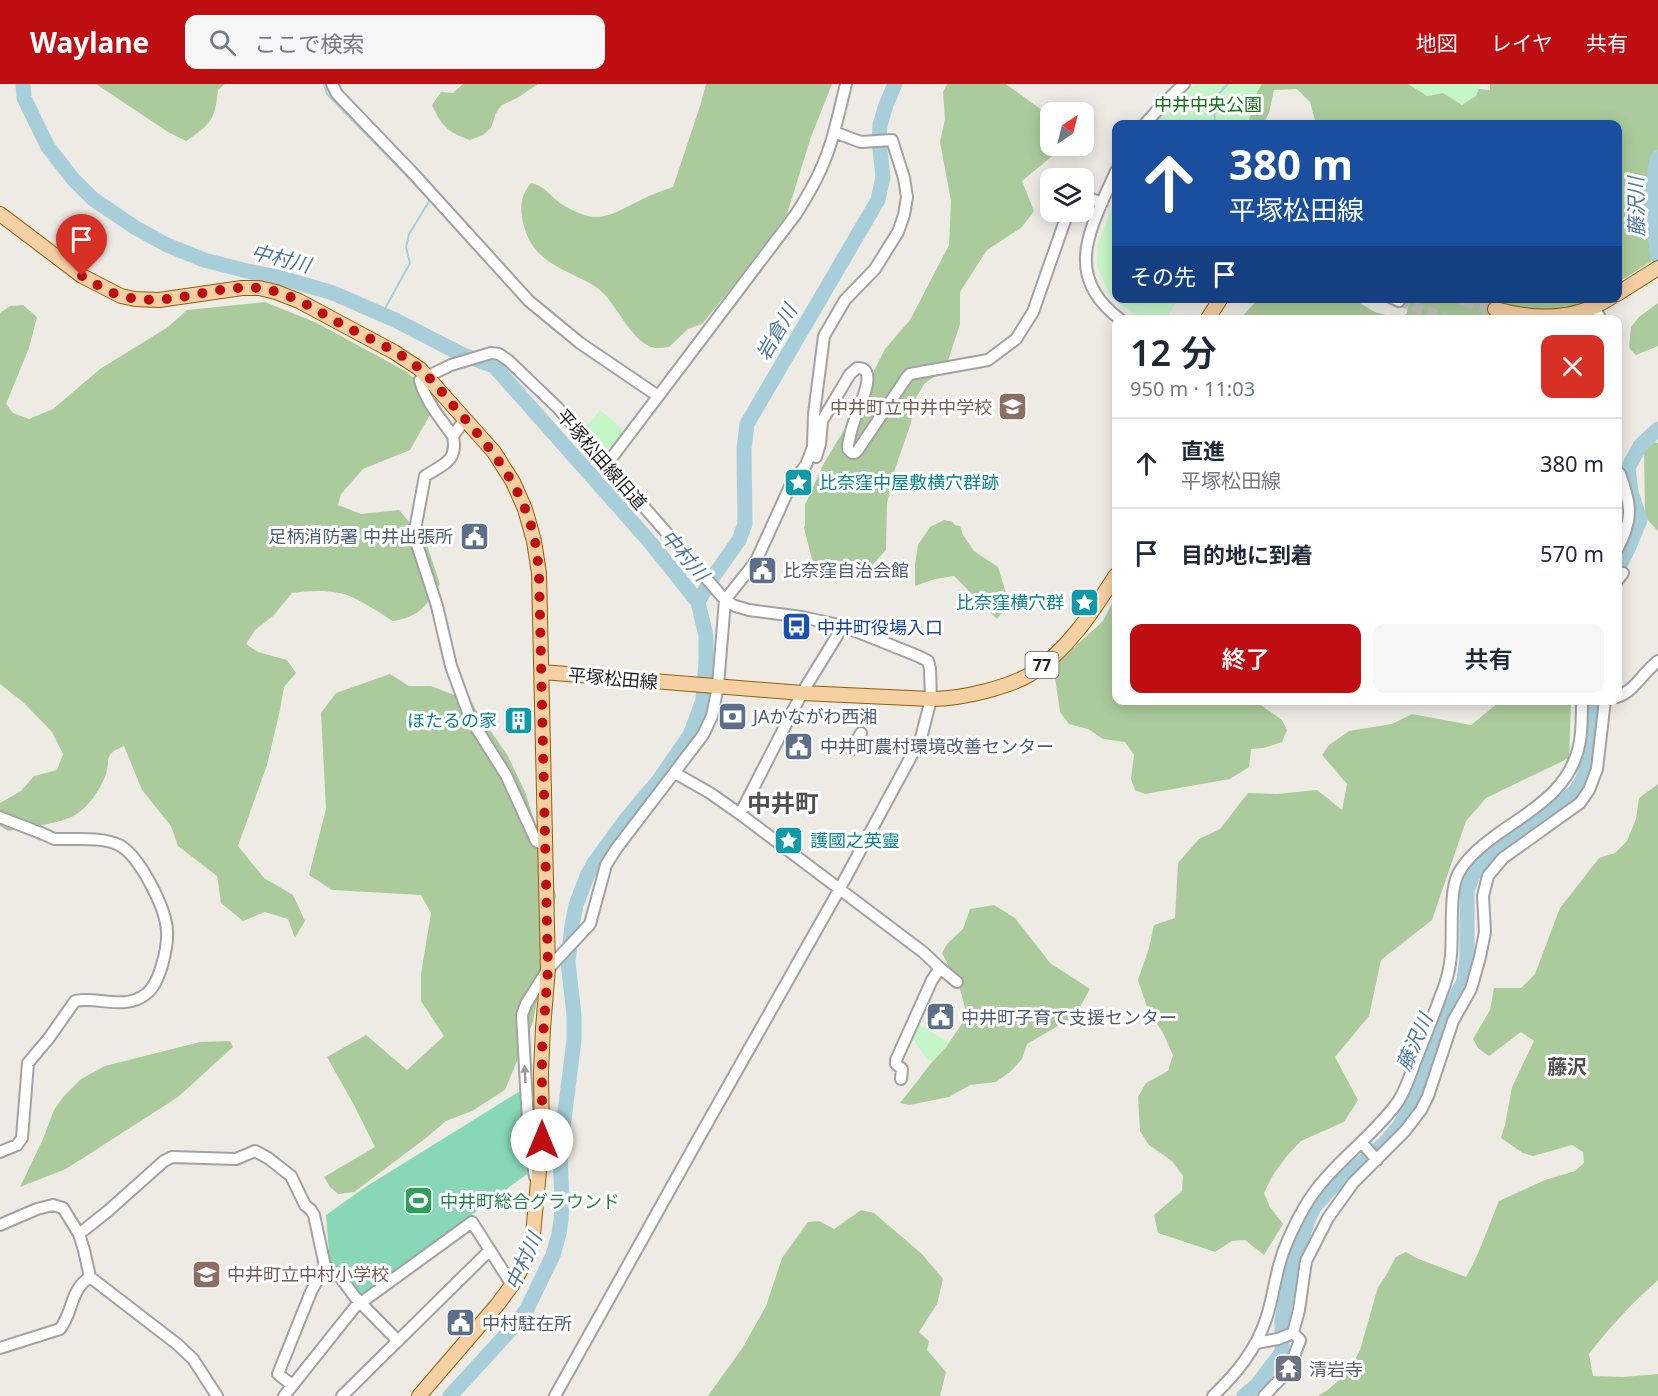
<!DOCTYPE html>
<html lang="ja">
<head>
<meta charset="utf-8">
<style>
	body { margin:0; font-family:"Noto Sans","Noto Sans JP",sans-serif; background:#f6f6f7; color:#1f2937; height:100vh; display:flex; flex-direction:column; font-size:22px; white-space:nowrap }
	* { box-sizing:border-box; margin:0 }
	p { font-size:20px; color:#747a83 }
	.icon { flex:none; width:33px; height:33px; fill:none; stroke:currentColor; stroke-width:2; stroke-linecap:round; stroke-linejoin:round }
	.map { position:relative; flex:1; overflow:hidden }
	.details { position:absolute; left:1112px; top:231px; width:510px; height:390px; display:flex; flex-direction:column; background:#fff; border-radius:12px; box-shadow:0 3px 15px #0003 }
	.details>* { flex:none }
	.guide { position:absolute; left:1112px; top:36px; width:510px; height:183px; border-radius:12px; box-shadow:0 3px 15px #0003; background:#1a4fa0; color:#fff; overflow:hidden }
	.needle { width:39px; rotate:35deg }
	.fabs { position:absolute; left:1040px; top:18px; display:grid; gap:12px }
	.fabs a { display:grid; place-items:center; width:54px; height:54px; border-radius:12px; background:#fff; box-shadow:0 3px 15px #0003; font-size:30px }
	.pin { position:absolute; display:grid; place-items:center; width:51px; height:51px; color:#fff; margin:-62px -26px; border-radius:50% 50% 50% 0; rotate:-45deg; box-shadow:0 0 6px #0007 }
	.pin .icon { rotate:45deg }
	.me { position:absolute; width:66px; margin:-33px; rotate:0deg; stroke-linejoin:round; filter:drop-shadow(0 0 4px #0008) }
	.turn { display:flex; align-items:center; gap:21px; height:126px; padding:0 18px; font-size:27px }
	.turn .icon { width:78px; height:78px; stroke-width:2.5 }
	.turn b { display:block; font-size:42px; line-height:51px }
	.then { display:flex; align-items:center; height:57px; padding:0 18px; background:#0003; gap:12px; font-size:22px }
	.round { display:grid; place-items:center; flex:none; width:63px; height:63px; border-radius:12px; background:#f6f6f7 }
	.overview { display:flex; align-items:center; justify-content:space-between; height:102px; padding:0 18px }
	h1 { font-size:36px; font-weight:600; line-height:45px }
	.button { display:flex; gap:12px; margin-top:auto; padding:12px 18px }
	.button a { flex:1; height:69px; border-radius:12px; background:#be0e11; color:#fff; font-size:24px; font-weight:600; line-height:69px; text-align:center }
	.button a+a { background:#f6f6f7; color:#1f2937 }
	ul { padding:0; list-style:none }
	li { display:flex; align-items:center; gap:18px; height:90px; padding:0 18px; border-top:2px solid #e0e1e3 }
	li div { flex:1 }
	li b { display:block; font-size:22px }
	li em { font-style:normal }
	header { display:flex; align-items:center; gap:36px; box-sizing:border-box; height:84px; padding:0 30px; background:#be0e11; color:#fff }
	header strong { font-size:28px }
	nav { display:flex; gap:33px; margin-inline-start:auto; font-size:21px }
	.search { width:420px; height:54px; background:#f6f6f7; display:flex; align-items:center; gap:15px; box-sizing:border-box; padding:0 21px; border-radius:12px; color:#747a83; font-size:22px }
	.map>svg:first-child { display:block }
</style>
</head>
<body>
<header>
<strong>Waylane</strong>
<div class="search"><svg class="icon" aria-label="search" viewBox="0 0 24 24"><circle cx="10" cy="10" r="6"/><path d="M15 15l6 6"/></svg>ここで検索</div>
<nav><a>地図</a><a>レイヤ</a><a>共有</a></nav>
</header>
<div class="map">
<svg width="1658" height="1312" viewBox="0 0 1658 1312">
	<rect width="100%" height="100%" fill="#eeebe5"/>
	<path fill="#abcb9c" d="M96,0h129l-7,6c-3,30 -7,34 -32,51l-18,-9z
		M463,0h75l-21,14 -15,7 -6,8 -5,15 -8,7 -13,5c-21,-7 -29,-14 -38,-35l9,-13 12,1z
		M706,0h126l-21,53 -24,77 -50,67 -35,43 -14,5 -19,18c-4,1 -10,1 -14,1 -22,-4 -37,-41 -53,-56 -13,-12 -29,-16 -44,-25 -21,-11 -32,-26 -36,-50 -2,-14 0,-23 9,-34 15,3 21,16 34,23 36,22 49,6 82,-9 8,-4 17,-7 26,-10l27,-81z
		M947,0h59l44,32v30h9l-8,11 -29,24 12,30 -12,16 -35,23 -27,42v32l-15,46 -20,13 -11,18 -3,22 -16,46 -8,34 -1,47 -28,31 -43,-10 -11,-43 1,-3v-20l19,-42 20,-33 41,-81 25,-29 39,-75 2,-44 -11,-59 5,-23 -2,-27z
		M1254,0h170l66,6v-6h168v173l-41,26v-159h-301l-6,-22 -13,-13 -23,1 -5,23 -6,11h-18z
		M1258,215h95l22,13 25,7 7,-6 2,-14h180l-5,3 -8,8 4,9 -341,1z
		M265,218l52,21 90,49 31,29 -28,49 -47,19 -22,25 -3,11 23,9 38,-4 27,32 14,42c-15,23 -19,32 -47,37 -14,-8 -38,-26 -54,-28 -16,-3 -32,-2 -47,0l-19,23 -18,14 -9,14 12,8 29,8 9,13 -12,14 -4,23 -13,55 -29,81 26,32 29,17 12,26 -10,17 -7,-19 -23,-7 -22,9 -22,-18 -4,-27 -39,-30 -7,-20 -29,-36 -18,-44c-21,9 -13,11 -18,28 -5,15 -20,37 -35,43 -15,7 -46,11 -63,14l-8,-5v-23l21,-12 13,-15 23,-6 6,-16 -11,-22 -28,-29 -24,-19v-371l10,-7 13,-1 14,12 -8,31 -23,56 7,9 16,6 24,-10 47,-40 68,-42 19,-17z
		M1658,219v43l-22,9 -7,-7 2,-21 8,-10z
		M1654,358l4,1v88l-13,-14 -1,-67z
		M944,436l9,2 2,3 5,1 3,9 11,16 24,16 8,26v15l-9,11 -43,-43 -19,3 -20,7v-22l3,-19 12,-18z
		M1116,512v104l139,1 27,19 5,10 -5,12 -18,6 -13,1 -2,18 -19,12 -85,15 -10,-4 -4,-11 3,-24 -9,-13 -22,-3 -15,-10 -19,-5 -9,-12 -5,-34 1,-14 47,-43z
		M390,590l19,12h22l39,15 38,55 18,38 30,101 -23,127 -28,68 -33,21 -26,10 -20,17 -72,54 -16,2 -8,-7 -6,-10 51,-30 -21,-42 -27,-48 39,-22 41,35 37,-34 -23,-35v-27l10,-61 -10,-18 -89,-5 -23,-15 17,-66 -5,-96 15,-20z
		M1498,617h73l-2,57 -83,40 -20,23 -34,99 -51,40 -12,56 -34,41 23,43 -14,22 -43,19 -15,16 -13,18 -9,18 6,14 13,17 -19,31 -19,-15 -13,1 -17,11 -57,-19 -4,-18 28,-24 1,-15 -11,-15 -23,-16 -9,-14 -2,-34 8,-14 22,-12 5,-16 -11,-24 -13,-18 -11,-33 11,-32 5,-23 21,-7 3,-55 21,-24 21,-10 28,-36 29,1 40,-4 25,20 5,-26 -25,-29 7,-10 20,-14 43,-7 20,-10 59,11 27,-22z
		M1658,700v496c-25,22 -49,48 -69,74l4,22 30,1 35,-3v22h-340l11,-7 20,-18 11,-21 18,-63 7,-10 11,-20 10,-5 10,6 50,19c14,-24 22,-50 33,-76l46,-21 30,-9 9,-8 -1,-11 -11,-7 -39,11 -10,-3 -22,-15 4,-13 7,-38 22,-46 -13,-9 -32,24 -11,-8 -5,-9 17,-29 4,-22h27l14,-14 25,-66 39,-50 16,-5 12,-12 9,-22 3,-21z
		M994,821l21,13 35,45 40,26 -15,27 -48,28 -5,15 -11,12 -15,11 -26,3 -21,12 -40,8 -9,-2 33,-42 13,-14 21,-31 -7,-27 -18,-36 5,-9 16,-15 7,-20z
		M230,957l3,6 -55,50 -112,72 -46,18 23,-48 11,-29 10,-14 17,-17 24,-13 95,-24z
		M861,1126l13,3 48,41 21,25 -6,25 -18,28 10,9 -2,9 19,22 -6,24h-232l35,-49 23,-41 16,-48 26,-36 11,-1 15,8z"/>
	<path fill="#c5f6c8" d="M1196,0h66l-5,8 -9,32h-94z
		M1408,0h73l-5,12 -14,9 -19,-12 -16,3z
		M1116,114v100l62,1 -12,20h-14l-19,-6 -23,-17 -13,-30 1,-23z
		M600,326l24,20 -11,16 -5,2 -9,-2 -14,-17z
		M915,938l33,20 -2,4 -13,15h-5c-2,-4 -16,-23 -17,-25 0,-4 3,-10 4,-14z"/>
	<path fill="#88d8b8" d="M520,1007l7,83 -165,122h-4l-28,-31 -4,-50 41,-29z"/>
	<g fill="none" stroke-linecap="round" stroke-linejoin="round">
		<path stroke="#a8cfd9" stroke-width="2" d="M324,0l3,10 103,106 -21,34 -3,13 4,16 -28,51
			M1215,40l-1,-25 14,-15"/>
		<path stroke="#a8cfd9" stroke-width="15" d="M23,0l1,14 24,49 25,32 20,20 43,29 31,17 37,15 43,11 31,6 55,16 62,27 66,34 33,12 156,176 48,60 8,34v25l-3,39 -13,35 -31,45 -32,38 -33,45 -7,13 -11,29 -4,20 -4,37 6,53v25l-14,112 2,50 -1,18 -2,14 -6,21 -26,54 -12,16 -65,71
			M1658,73c-9,32 -5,68 0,100
			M1617,487l11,-22 12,-29 -9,-28 -3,-24 12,-22 18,-17
			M698,518l15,-25 26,-37 6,-16 -1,-75 3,-25 131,-224 5,-23 -4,-36 1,-16 6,-20 9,-21
			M1244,1312l13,-11 25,-33v-32l8,-42 17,-56 7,-15 16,-18 54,-45 17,-20 38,-94 25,-49 3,-23v-67l6,-16 16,-17 85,-65 9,-14 5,-21 6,-58"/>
		<path stroke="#c4c2bd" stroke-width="10" stroke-dasharray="10 5" stroke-linecap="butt" d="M1399,217l52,19"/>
		<path stroke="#c4c2bd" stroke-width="14" stroke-dasharray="14 7" stroke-linecap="butt" d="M1461,214l34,11"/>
		<defs>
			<path id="minor" d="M332,0l5,10 74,77 118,130 51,42 78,53
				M1145,40l18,-20 21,-20
				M1116,87c-24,55 -56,104 5,149
				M1083,115h8l11,4
				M1392,214l7,3
				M1594,224l5,8 -2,4
				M465,335l-12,17c5,25 -9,28 -28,40l-11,59 23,71 14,60 19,52 36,57 30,66 10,5
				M453,352c-12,-17 -28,-35 -33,-56l31,-15 40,-12 8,1 10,7 49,47 167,192 10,6 14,4 53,7 41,9 75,30 10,5 2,8 1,30 -10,39 -82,152 -143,253 -141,253
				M816,373l4,-13 2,-23 28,-47 7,-6c5,0 9,1 10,7 3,12 -10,35 -13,47 -3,7 -4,15 -6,23v4l4,4h3l3,-3 49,-73 3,-3 78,-14 28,-21 17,-27 35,-100
				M607,380l189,-250c9,-14 18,-29 25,-45 12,-26 18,-57 25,-85
				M1617,388l3,2c12,32 13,46 -3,76
				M1617,497l6,-8
				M1617,613c19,-7 25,-24 41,-36
				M851,666l10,-17
				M675,689l35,20 30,21 183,138 17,16 17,14
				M740,730l62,-121 41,-67
				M0,733c12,5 26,10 38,15 6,2 12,5 17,7 5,0 10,0 14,0 16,0 36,-1 50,6 20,10 47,63 48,86 1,16 -7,53 -21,63 -22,17 -47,2 -71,7l-26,37 -21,25 -6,75 -5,7 -17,7
				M901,995l1,-10 -6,-5v-4l36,-80 8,-12
				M1361,1058l16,18
				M535,1093l-6,-38 -7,-124 4,-11 22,-35 42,-45 16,-59 10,-16 87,-114 9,-19 6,-30 7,-86 31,-39 26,-57 9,-20 15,-19 7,-18 1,-33 10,-78 21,-36 30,-31 23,-37 6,-17 3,-18 -3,-19 -12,-38 -31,2 -27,-10
				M0,1141l37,-16 16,-4 10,3 16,26 5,16 6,27 87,67 16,15 24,37
				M79,1150l29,-23 56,-50 8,-4 64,2 19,-8 13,7 23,18 14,29 6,5 3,5 11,51 15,11 15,20 43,44
				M1293,1249l6,-23 7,-49 22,-43 25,-35 52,-52 16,-21 7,-14 25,-75 18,-32 9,-32 5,-25 -2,-36 5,-20 15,-18 77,-55 9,-13 8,-21 8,-69
				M1256,1259l22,-4 15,-6
				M0,1264l60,-19c14,-18 9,-38 30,-52
				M292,1301l-14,-11 33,-82 14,-26
				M284,1312l71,-89 117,-85 40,63
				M342,1312l148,-146
				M1213,1312c23,-22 43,-46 53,-77 6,-17 8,-35 13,-53 5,-20 15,-40 25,-58 23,-41 65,-67 93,-105 8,-11 13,-27 18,-41 9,-22 18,-45 26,-67 5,-12 9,-27 10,-40 2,-21 -2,-63 7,-81 10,-18 25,-29 41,-41 36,-25 73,-45 81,-92 2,-13 2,-27 2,-41
				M1264,1312l25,-26 11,-30 -7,-7"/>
			<path id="major" d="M0,130l82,62 39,20 14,3 24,1 83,-12h17l17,4 23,9 95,51 26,17 74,83 19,30 12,27 9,32 5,32 9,396 -5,59 -2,44 1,68 -9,94 -8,28 -13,23 -14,19 -79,92
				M1617,210l41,-26
				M1495,225c40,11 79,12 115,-11
				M1207,236l14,-22
				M542,588l260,21 129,6c19,0 36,-3 55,-8 15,-4 29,-8 43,-16 38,-23 64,-64 87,-100"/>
		</defs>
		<use href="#minor" stroke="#a2a2a2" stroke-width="14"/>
		<use href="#major" stroke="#8e600a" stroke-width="16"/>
		<use href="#minor" stroke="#fff" stroke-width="10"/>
		<use href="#major" stroke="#f5d0a3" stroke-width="14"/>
	</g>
	<defs><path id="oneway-solid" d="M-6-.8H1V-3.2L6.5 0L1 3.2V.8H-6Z" transform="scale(1.5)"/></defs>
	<use fill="#9a9a9a" href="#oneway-solid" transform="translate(525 990) rotate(-93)"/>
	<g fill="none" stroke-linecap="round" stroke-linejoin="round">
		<path stroke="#be0e11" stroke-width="10" stroke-dasharray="0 18" d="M82,192c13,7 26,17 41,20 45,13 90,-12 135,-8 30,3 58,22 83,36 26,14 57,26 79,45 14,12 25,27 37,41 35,39 67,79 78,131 2,11 3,22 4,32l9,396 -6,81v90"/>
	</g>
	<defs>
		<symbol id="school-square" viewBox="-11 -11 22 22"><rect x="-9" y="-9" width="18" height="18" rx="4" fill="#8d6e63" stroke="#fff"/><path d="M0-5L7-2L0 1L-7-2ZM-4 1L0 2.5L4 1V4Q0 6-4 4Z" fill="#fff"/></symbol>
		<symbol id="sight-square" viewBox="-11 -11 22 22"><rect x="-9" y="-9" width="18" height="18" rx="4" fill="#0f9aa8" stroke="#fff"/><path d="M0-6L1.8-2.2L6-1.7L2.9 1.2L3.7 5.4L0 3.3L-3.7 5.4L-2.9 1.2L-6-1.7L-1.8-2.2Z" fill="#fff"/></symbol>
		<symbol id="civic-square" viewBox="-11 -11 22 22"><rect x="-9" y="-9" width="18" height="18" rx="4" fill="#5c6f8a" stroke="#fff"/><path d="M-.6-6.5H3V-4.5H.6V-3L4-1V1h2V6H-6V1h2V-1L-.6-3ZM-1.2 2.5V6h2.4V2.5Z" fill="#fff"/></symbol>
		<symbol id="bus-square" viewBox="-11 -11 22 22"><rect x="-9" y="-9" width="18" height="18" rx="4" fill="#1a4fb4" stroke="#fff"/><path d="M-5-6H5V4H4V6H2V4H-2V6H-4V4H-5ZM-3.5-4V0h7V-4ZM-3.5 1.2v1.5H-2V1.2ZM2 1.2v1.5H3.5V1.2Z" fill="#fff"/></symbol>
		<symbol id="bank-square" viewBox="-11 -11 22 22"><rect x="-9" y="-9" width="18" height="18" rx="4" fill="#5c6f8a" stroke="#fff"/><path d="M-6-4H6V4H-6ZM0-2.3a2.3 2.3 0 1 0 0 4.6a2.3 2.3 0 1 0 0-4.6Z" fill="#fff"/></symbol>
		<symbol id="building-square" viewBox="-11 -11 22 22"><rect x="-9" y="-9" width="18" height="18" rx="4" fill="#0f9aa8" stroke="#fff"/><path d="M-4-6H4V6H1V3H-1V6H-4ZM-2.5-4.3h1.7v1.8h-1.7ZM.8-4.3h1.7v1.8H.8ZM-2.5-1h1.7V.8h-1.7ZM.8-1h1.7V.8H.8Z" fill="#fff"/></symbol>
		<symbol id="stadium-square" viewBox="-11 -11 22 22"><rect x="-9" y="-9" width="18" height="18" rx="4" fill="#2e9e5b" stroke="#fff"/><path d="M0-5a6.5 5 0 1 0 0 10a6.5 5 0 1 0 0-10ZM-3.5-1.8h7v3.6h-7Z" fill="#fff"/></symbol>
		<symbol id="temple-square" viewBox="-11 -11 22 22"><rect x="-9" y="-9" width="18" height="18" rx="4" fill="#6b7280" stroke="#fff"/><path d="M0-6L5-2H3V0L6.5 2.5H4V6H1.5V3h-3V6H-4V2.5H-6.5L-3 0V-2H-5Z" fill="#fff"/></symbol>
	</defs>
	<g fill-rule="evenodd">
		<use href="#school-square" x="996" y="306" width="33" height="33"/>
		<use href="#sight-square" x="782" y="382" width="33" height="33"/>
		<use href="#civic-square" x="458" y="436" width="33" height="33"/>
		<use href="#civic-square" x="746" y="470" width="33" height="33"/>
		<use href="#sight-square" x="1068" y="502" width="33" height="33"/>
		<use href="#bus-square" x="780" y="526" width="33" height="33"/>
		<use href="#bank-square" x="716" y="616" width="33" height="33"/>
		<use href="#building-square" x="502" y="620" width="33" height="33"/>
		<use href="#civic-square" x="782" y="646" width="33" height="33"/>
		<use href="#sight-square" x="772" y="740" width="33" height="33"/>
		<use href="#civic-square" x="924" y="916" width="33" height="33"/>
		<use href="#stadium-square" x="402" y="1100" width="33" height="33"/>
		<use href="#school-square" x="190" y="1174" width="33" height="33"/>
		<use href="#civic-square" x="444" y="1222" width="33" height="33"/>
		<use href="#temple-square" x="1272" y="1268" width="33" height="33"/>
	</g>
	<g text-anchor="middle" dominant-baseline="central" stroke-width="6" stroke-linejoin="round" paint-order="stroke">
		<rect fill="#fff" stroke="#626262" stroke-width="1.5" x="1025.5" y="568" width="33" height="26" rx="4.5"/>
		<g font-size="16" font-weight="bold" fill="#1e1e1e">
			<text x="1042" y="581">77</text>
		</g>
		<g font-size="18" fill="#137519" stroke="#fff">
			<text x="1208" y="20">中井中央公園</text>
		</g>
		<g font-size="18" fill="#785e54" stroke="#fff" text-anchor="end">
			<text x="992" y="323">中井町立中井中学校</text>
			<text x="227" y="1190" text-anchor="start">中井町立中村小学校</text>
		</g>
		<g font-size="18" fill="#1e1e1e" stroke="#fff">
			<text transform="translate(602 375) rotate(49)">平塚松田線旧道</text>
			<text transform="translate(613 594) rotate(5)">平塚松田線</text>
		</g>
		<g font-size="18" fill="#0d838f" stroke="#fff" text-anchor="start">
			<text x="819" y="398">比奈窪中屋敷横穴群跡</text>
			<text x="1064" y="518" text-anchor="end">比奈窪横穴群</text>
			<text x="497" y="636" text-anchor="end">ほたるの家</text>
			<text x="810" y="756">護國之英靈</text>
		</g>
		<g font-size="18" fill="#4e5e75" stroke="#fff" text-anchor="start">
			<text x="453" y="452" text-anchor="end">足柄消防署 中井出張所</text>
			<text x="783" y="486">比奈窪自治会館</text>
			<text x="753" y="632">JAかながわ西湘</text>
			<text x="820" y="662">中井町農村環境改善センター</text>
			<text x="961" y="933">中井町子育て支援センター</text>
			<text x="482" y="1239">中村駐在所</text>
		</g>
		<g font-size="18" fill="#164399" stroke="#fff" text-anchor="start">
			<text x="817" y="543">中井町役場入口</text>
		</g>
		<g font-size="18" fill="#27864d" stroke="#fff" text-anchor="start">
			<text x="440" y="1117">中井町総合グラウンド</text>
		</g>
		<g font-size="18" fill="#5b616d" stroke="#fff" text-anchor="start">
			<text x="1309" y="1285">清岩寺</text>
		</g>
		<g font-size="20" font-style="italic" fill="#4e79a0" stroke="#fff">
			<text transform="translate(1636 123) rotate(-91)">藤沢川</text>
			<text transform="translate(281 174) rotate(14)">中村川</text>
			<text transform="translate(776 248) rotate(-60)">岩倉川</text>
			<text transform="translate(685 471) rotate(49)">中村川</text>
			<text transform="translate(1414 958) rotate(-66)">藤沢川</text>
			<text transform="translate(523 1177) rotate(-66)">中村川</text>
		</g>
		<g font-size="20" font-weight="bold" fill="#515151" stroke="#fff">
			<text x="1567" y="982">藤沢</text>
		</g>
		<g font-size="24" font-weight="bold" fill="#515151" stroke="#fff">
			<text x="783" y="718">中井町</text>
		</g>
	</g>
</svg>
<div class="fabs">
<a><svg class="needle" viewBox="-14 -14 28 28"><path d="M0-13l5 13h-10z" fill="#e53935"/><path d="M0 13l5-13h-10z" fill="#747a83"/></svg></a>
<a><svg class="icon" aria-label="layers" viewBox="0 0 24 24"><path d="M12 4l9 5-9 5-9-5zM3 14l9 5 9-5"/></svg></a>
</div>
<div class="pin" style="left:82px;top:192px;background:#d93025"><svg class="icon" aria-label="arrive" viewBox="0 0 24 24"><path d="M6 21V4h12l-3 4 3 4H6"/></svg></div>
<svg class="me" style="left:542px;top:1056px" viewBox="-20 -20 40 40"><circle r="19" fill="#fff"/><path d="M0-13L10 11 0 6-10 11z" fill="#be0e11"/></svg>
<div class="guide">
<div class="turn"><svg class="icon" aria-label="ahead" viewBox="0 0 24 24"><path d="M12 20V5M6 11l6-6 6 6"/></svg><div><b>380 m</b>平塚松田線</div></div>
<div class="then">その先<svg class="icon" aria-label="arrive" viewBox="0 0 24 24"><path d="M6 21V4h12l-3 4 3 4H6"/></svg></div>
</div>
<section class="details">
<div class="overview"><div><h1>12 分</h1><p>950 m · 11:03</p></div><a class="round" style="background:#d93025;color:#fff"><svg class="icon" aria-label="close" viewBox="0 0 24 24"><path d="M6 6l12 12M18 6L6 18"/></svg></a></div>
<ul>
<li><svg class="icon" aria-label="ahead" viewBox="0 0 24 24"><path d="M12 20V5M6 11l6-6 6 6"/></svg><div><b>直進</b><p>平塚松田線</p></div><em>380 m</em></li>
<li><svg class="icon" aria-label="arrive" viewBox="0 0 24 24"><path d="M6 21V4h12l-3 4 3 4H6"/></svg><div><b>目的地に到着</b></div><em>570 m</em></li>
</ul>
<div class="button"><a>終了</a><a>共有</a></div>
</section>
</div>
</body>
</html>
